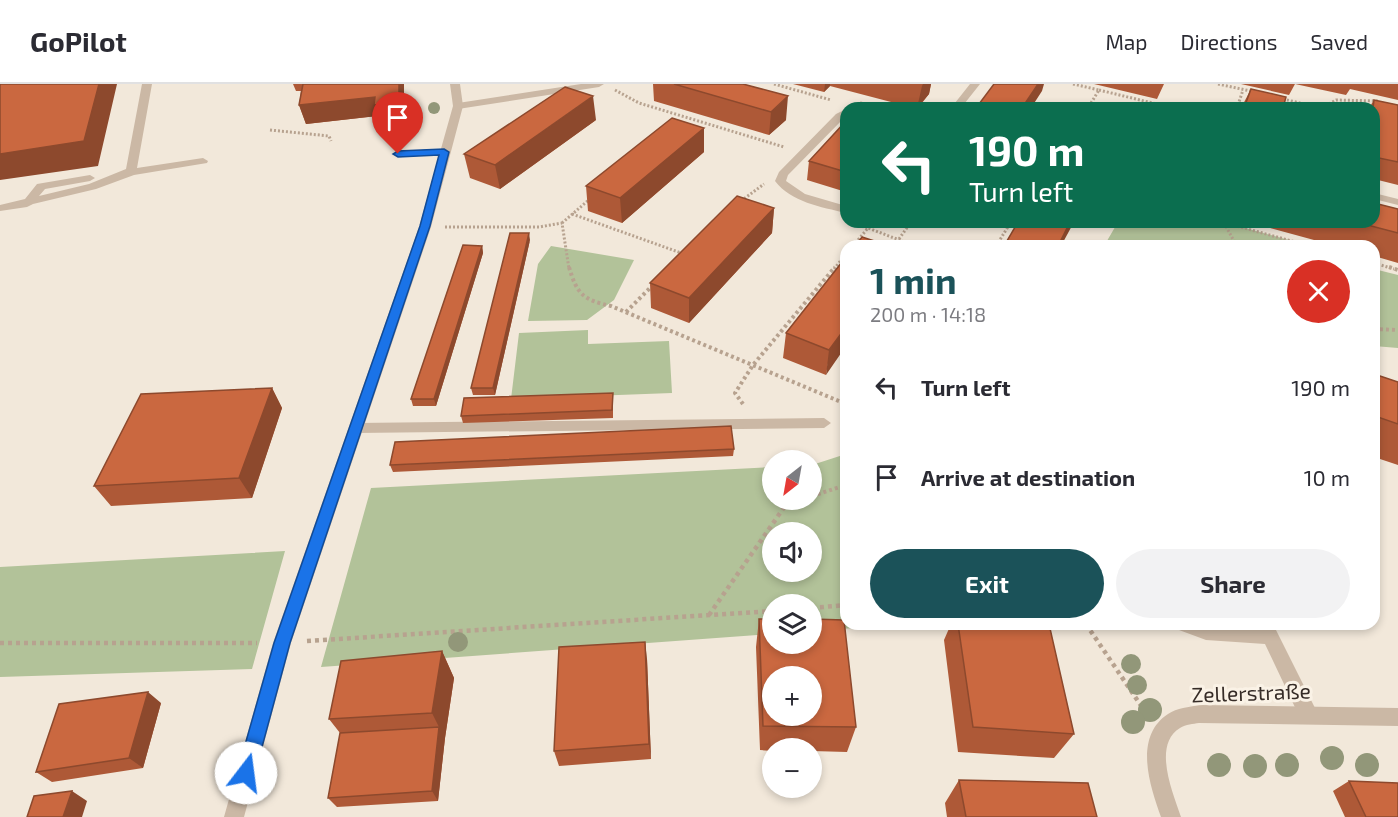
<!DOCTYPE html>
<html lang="en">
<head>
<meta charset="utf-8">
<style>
	body { margin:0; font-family:"Exo 2",sans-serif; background:#f2f2f3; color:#2b2b33; height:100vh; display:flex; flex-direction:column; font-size:22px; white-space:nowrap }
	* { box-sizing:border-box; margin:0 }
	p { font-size:20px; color:#7c7c81 }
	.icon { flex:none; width:33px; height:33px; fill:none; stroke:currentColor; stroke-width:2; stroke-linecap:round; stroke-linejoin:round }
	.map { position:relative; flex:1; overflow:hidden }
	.drawer { position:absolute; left:840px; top:156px; width:540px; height:390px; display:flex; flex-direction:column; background:#fff; border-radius:18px; box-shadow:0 3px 9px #0003 }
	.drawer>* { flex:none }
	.guide { position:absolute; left:840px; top:18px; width:540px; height:126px; border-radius:18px; box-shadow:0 3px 9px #0003; background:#0b6e4f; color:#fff; overflow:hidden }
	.needle { width:39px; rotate:211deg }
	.fabs { position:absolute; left:762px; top:366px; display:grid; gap:12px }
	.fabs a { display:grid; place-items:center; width:60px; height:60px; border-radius:50%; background:#fff; box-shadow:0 3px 9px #0003; font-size:30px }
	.pin { position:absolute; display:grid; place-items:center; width:51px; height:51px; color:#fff; margin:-62px -26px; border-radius:50% 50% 50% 0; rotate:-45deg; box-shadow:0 0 6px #0007 }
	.pin .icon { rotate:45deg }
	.me { position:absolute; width:66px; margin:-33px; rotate:15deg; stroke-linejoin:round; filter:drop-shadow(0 0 4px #0008) }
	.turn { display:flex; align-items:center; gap:21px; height:126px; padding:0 30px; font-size:27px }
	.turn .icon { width:78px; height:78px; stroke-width:2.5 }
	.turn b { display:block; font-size:42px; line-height:51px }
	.round { display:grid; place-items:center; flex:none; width:63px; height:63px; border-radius:32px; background:#f2f2f3 }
	.overview { display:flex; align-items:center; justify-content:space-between; height:102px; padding:0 30px }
	h1 { font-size:36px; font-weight:700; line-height:45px; color:#1b5259 }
	.primary-button { display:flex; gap:12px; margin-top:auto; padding:12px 30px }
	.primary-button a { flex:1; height:69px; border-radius:36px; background:#1b5259; color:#fff; font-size:24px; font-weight:700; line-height:69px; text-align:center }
	.primary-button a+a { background:#f2f2f3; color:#2b2b33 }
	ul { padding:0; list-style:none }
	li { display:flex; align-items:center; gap:18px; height:90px; padding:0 30px }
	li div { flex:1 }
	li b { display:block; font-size:22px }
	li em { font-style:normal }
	header { display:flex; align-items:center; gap:36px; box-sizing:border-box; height:84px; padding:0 30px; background:#fff; border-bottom:2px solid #e1e1e2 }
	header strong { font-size:28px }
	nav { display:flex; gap:33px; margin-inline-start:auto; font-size:21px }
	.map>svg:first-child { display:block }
</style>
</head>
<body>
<header>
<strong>GoPilot</strong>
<nav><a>Map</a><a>Directions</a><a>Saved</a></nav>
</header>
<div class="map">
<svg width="1398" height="733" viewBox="0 0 1398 733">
	<rect width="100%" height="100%" fill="#f2e8da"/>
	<path fill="#b2c299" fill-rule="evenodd" d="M1118,138h106l86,24h-206z
		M551,162l83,14 -20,40 -27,20 -59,1 10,-57z
		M1374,185l24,6v73l-24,-2z
		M588,246v14l81,-3 3,52 -161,6 8,-66z
		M846,370v170h65l-99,7v-27h-40v30l-451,33 50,-179 401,-21v33h40v-35zM772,448h40v40h-40z
		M285,467l-33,118 -252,8v-110z"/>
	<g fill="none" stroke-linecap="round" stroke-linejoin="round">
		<path stroke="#b7a28f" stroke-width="3" stroke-dasharray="2 2" stroke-linecap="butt" d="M774,0l57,16
			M1073,0l26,6 -11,18
			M1218,0l37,8
			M615,6l24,13 145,44
			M1099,6l74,18
			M1283,15l38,9
			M860,19l28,5
			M1222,24l16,-3 5,-15
			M1322,24l14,-8 42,1
			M270,46l59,6 2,5
			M741,117l23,-17
			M572,130l112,40
			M1222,138l88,24
			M562,139l29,-25
			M1224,139l10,18 9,5
			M854,140l14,4
			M445,143h94l23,-4 7,46
			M899,155l12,-17
			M853,162l15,-18 47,18
			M996,162l15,-24
			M1374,179l20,6
			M834,185l12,-15"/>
		<path stroke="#b7a28f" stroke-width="4" stroke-dasharray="3 3" stroke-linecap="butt" d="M569,183c8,28 15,33 42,39l235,98
			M1389,183l9,3
			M626,228l27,-27
			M1374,245l24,1
			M743,320l-8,-11 18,-28 82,-98
			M812,412l34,-11
			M784,424l4,-6 10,-2"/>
		<path stroke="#b7a28f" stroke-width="4.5" stroke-dasharray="4 4" stroke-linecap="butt" d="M812,524l34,-3
			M709,531l76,-109
			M1086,540l60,89
			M307,557l465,-30
			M0,559h257"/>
		<path fill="#cbb8a5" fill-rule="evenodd" d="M142,0h10l-15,84 66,-10 5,3 -1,2 -73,12 -38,14 -63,15 -6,3 -27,4v-6l25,-6 12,-15 53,-9 5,3 -5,3 -45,8 -6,7 50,-12 37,-15z
			M444,65l4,1v4l-50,3 -5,-3 5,-3z
			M824,334l7,5 -7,5 -468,5 -7,-5 7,-5z
			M1176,540l81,3 -2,-3h18l45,90 -3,6 -7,3 -7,-3 -36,-76 -59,-4 -27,-10z"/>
		<path fill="#cbb8a5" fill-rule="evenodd" d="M581,0h23l-5,3 -141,22 -5,-3 5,-3z
			M970,0h10l-19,24h-10z
			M846,25v7l-58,59 -2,6 19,13 41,12v7c-25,-6 -55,-11 -71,-32l4,-9 57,-58z
			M1374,109l24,6v6l-24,-6z
			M1199,621l199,3v18l-199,-3c-6,1 -13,1 -19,5 -28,17 -7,65 1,89h-20c-11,-31 -28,-80 7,-103 9,-6 21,-7 31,-9z"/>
		<path fill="#cbb8a5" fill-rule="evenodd" d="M450,0h10l3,22 -32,121 -140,416 -47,174h-20l49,-174 146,-416 34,-121z"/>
	</g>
	<g fill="#929779">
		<circle cx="434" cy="24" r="6"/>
		<circle cx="458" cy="558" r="10"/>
		<circle cx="1131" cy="580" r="10"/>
		<circle cx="1137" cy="601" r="10"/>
		<circle cx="1150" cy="626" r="12"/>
		<circle cx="1133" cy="638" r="12"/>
		<circle cx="1332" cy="674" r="12"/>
		<circle cx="1219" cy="681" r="12"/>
		<circle cx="1287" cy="681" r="12"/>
		<circle cx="1367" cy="681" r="12"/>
		<circle cx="1255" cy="682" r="12"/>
	</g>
	<path fill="#ae5937" d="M293,0h111v37l-24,3 -3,-8 -71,8 -7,-19 2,-14h-5z
		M653,0h90l43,36 -17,15 -115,-34z
		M793,0h138l-2,10 -11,14h-4l-84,-22 -6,6z
		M1094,0h70l-7,15z
		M1241,0h157v16l-48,-11 -4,6 -51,-11 -6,11z
		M1251,5l32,19h-42z
		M1374,16l24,5v80l-24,-6v-71h-5z
		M596,36l-96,69 -30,-11 -6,-24z
		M846,37v71l-39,-12 2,-19z
		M704,44v24l-82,71 -34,-12 -2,-25z
		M774,124l-2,25 -83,90 -38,-15 -1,-25z
		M1398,125v54l-24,-7v-10h-38l-88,-24h126z
		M530,156l-35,155h-22l-2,-7z
		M482,162l1,7 -47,153h-23l-2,-7z
		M846,173l-20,118 -43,-17 3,-25z
		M1374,290l24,8v83l-24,-8z
		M272,304l10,20 -30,90 -141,8 -17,-20z
		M613,309v25l-150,5 -2,-7z
		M734,365l-1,7 -340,16 -3,-7z
		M759,535l97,108 -9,25 -35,-1v-3h-40v3l-12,-1 -4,-103z
		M951,540h98l25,110 -20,24 -96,-6 -14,-112z
		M442,567l12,27 -9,60 -7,63 -101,6 -9,-9 12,-65 -11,-14z
		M647,575l4,100 -92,7 -5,-15z
		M161,619l-18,65 -91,14 -16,-10z
		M959,696l138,37h-150l-2,-14z
		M1349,697l49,36h-53l-12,-26z"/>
	<path fill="#8d492d" d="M99,0h18l-19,82 -98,14v-26z
		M399,0h5v37l-24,3 -3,-8 -71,8 -7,-19 76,-8z
		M825,0h5v2l-6,6z
		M923,0h8l-2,10 -12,14 5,-22z
		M1038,0h6l-2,7 -11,17h-9z
		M593,12l3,24 -96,69 -5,-24z
		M788,12l-2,24 -17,15 2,-23z
		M704,44v24l-82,71 -2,-25z
		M774,124l-2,25 -83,90v-25z
		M1070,138h4l-13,24h-3z
		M529,149l1,7 -35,155 -2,-7z
		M482,162l1,7 -47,153 -2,-7z
		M846,243v19l-20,29 3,-25z
		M272,304l10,20 -30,90 -13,-20z
		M645,558l2,17 4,100 -2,-15z
		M442,567l12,27 -9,60 -7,63 -6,-10 7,-64 -7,-14z
		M148,608l13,11 -18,65 -14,-10z
		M72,707l15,10 -5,16h-19z"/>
	<path fill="#ca6840" stroke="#8d492d" stroke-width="1.5" fill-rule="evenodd" d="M0,0h99l-15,57 -84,13z
		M303,0h96v18l-25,3 1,-8 -76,8z
		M674,0h69l45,12 -17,16z
		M994,0h44l-16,24h-46z
		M565,3l28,9 -98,69 -31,-11z
		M1251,5l35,8 -3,11h-39z
		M1374,16l24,5v57l-24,-5v-49h-1z
		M861,21l13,3h-16z
		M672,34l32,10 -84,70 -34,-12z
		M846,37v51l-37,-11z
		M737,112l37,12 -85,90 -39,-15z
		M1374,119l24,6v24l-42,-11h18z
		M1018,138h52l-12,24h-54z
		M510,149h19l-36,155h-22z
		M862,153l28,9h-35z
		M463,161l19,1 -48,153h-23z
		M846,173v70l-17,23 -43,-17z
		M1374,290l24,8v42l-23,-8 -1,8z
		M272,304l-33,90 -145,8 47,-92z
		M613,309l-1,17 -151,6 3,-18z
		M731,342l3,23 -344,16 5,-23z
		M759,535h13v25h40v-25l32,1 12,107 -93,-1zM772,592h40v40h-40z
		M958,540h91l25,110 -101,-7z
		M645,558l4,102 -95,7 5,-104z
		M442,567l-10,62 -103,6 12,-58z
		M148,608l-19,66 -93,14 23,-68z
		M439,643l-7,64 -104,7 12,-65z
		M959,696l129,3 9,34h-131z
		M1349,697l49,2v34h-32z
		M72,707l-9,26h-36l7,-21z"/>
	<path fill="#1a73e8" stroke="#114b97" stroke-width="1.5" d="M444,65l5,3 -19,74 -140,417 -35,130 -3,7 -6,2 -7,-2 -2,-7 37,-130 146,-417 19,-71 -41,2 -5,-3 5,-3z"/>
	<g text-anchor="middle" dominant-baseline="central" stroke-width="6" stroke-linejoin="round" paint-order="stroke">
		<g font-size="21" fill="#362c27" stroke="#faf2e6">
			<text transform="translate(1251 608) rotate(-2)">Zellerstraße</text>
		</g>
	</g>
</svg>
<div class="fabs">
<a><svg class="needle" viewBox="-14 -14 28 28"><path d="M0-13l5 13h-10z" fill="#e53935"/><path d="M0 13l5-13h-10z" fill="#7c7c81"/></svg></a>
<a><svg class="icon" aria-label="sound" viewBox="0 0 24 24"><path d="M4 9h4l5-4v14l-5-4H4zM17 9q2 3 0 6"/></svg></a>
<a><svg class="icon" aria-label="layers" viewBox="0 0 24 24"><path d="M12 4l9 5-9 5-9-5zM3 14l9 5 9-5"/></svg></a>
<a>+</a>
<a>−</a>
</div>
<div class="pin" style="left:398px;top:70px;background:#d93025"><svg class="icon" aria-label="arrive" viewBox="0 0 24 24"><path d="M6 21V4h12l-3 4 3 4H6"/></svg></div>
<svg class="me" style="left:246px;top:689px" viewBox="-20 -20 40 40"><circle r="19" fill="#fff"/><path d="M0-13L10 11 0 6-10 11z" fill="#1a73e8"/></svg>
<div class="guide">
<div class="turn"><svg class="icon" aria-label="left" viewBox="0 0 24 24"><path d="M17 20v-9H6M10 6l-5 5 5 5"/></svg><div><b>190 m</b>Turn left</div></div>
</div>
<section class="drawer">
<div class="overview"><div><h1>1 min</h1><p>200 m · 14:18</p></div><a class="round" style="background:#d93025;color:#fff"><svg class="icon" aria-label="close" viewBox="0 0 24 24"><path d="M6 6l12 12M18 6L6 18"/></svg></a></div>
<ul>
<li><svg class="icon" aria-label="left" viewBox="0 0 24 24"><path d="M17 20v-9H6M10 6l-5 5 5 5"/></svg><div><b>Turn left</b></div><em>190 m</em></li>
<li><svg class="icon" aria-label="arrive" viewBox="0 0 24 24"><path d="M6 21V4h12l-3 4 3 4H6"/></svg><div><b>Arrive at destination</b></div><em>10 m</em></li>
</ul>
<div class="primary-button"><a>Exit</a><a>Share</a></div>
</section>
</div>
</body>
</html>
